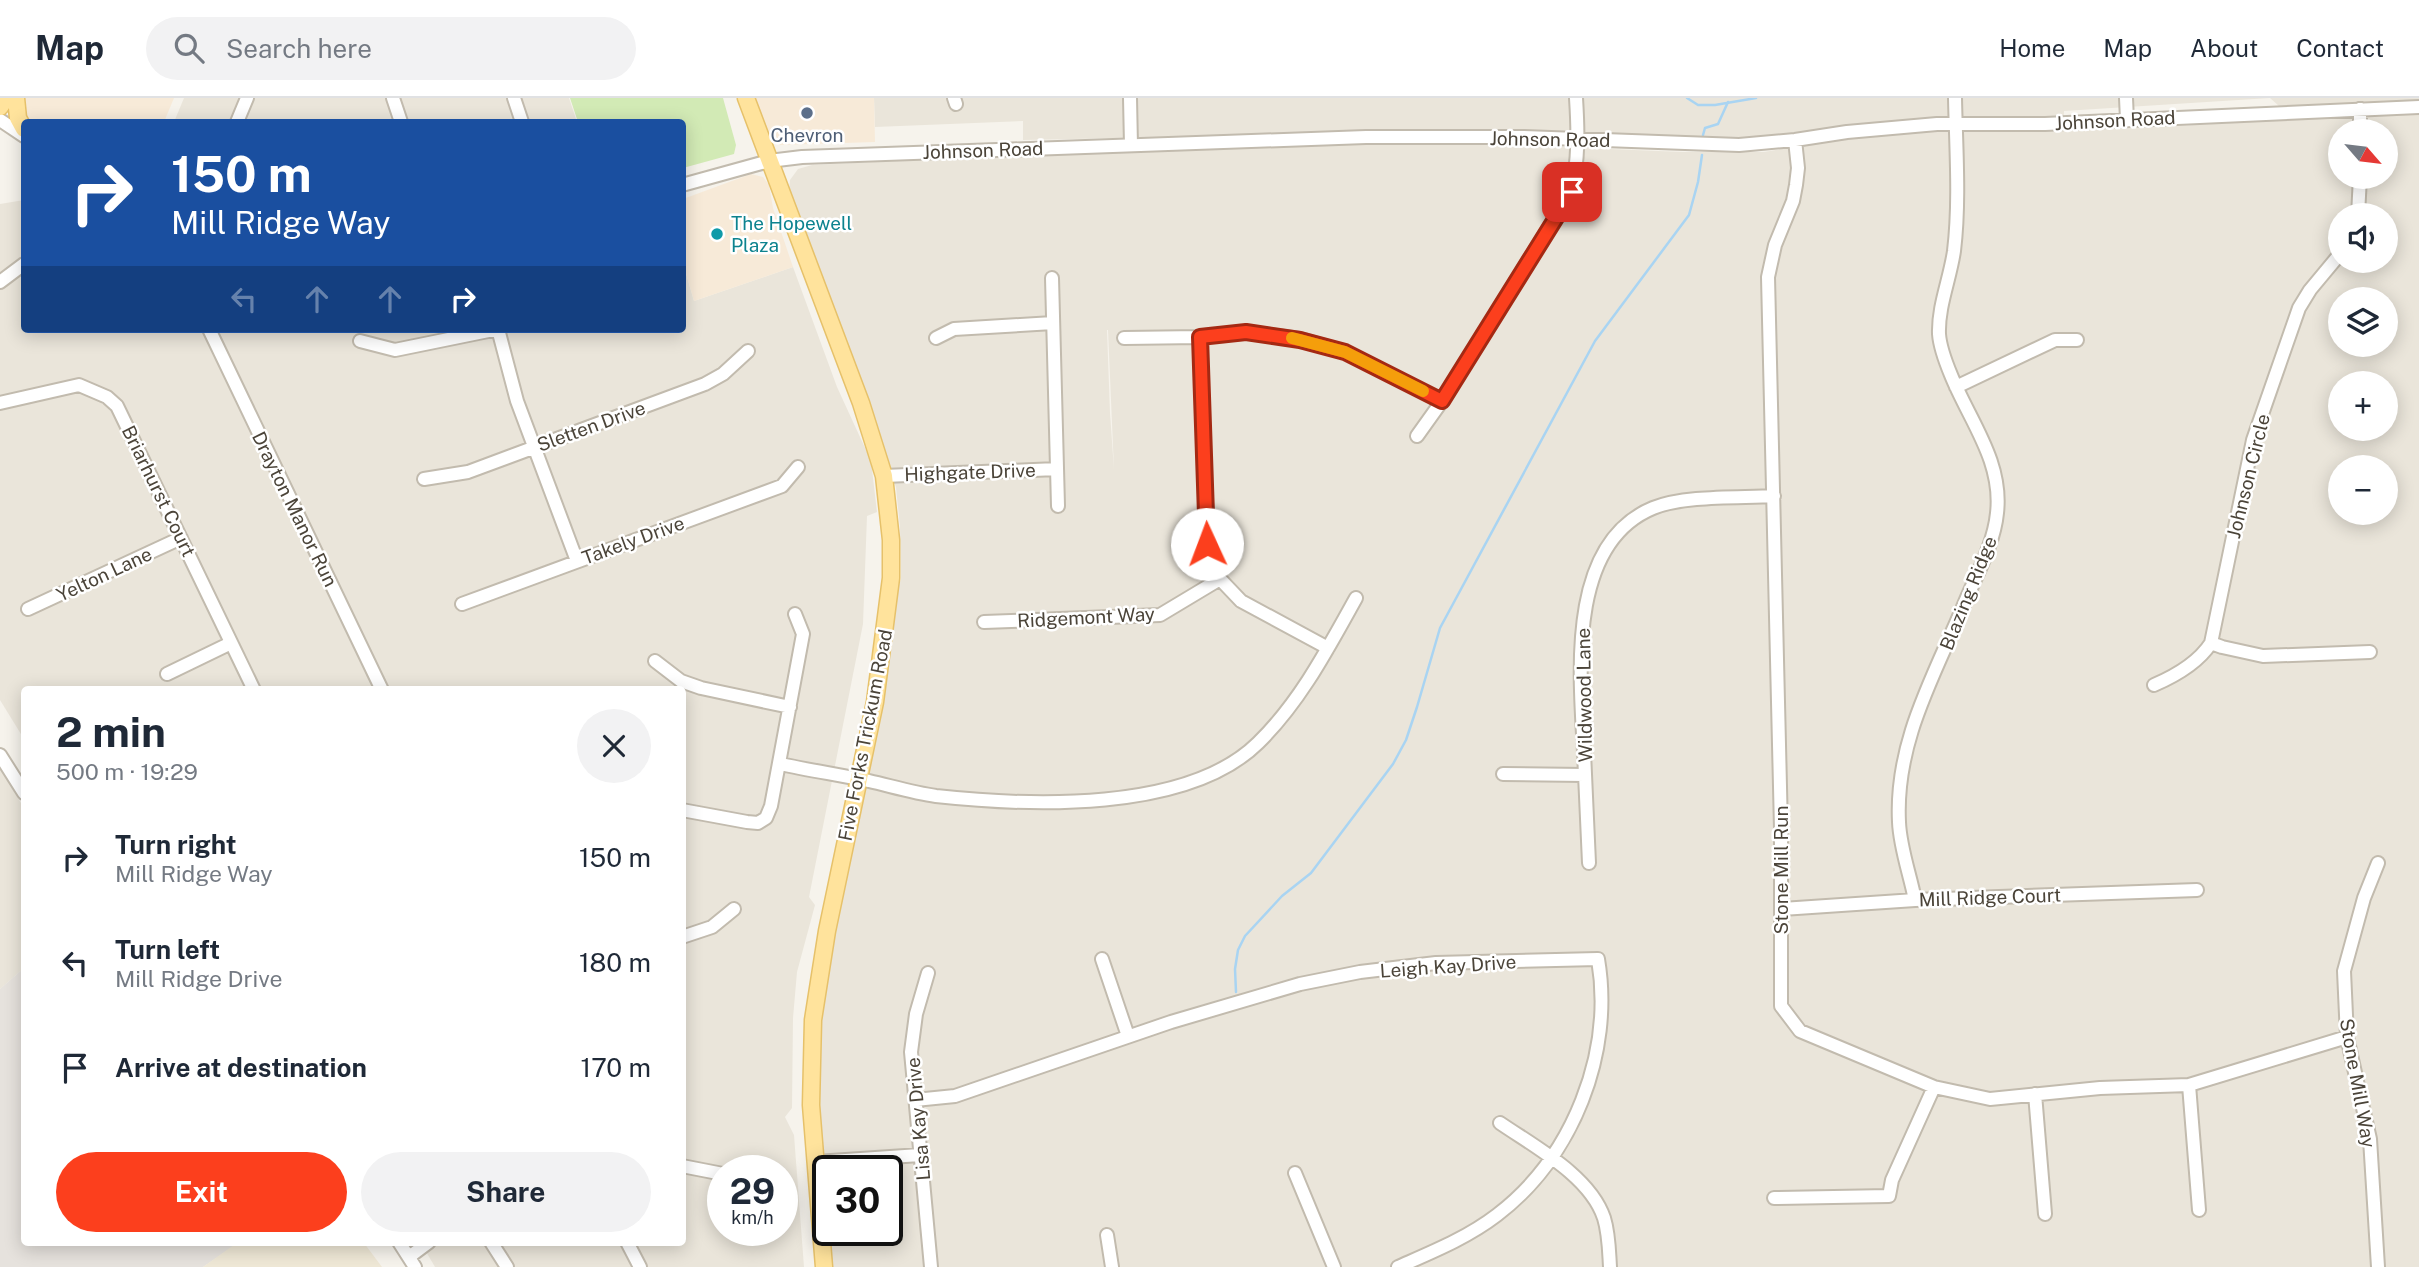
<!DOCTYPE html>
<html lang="en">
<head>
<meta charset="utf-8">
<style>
	body { margin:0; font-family:"Public Sans",sans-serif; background:#f2f2f3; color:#1f2937; height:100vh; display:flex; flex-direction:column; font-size:26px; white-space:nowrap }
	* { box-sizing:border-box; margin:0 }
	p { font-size:23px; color:#747a83 }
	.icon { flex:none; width:38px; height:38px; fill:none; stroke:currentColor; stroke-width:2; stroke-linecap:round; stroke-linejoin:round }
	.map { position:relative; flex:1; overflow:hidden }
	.sheet { position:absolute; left:21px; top:588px; width:665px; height:560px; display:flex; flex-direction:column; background:#fff; border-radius:7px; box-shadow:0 4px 18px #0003 }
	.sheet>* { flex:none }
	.top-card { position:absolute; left:21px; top:21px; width:665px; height:214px; border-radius:7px; box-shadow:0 4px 18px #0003; background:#1a4fa0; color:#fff; overflow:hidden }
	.needle { width:46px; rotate:118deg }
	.tools { position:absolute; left:2328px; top:21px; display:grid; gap:14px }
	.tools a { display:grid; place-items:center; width:70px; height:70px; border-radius:50%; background:#fff; box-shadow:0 4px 18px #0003; font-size:35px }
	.speed { position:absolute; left:707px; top:1057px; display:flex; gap:14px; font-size:35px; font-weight:700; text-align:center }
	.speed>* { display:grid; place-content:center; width:91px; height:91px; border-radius:50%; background:#fff; box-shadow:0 4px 18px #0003; line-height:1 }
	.speed small { font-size:18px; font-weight:400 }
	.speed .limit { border:4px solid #111; border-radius:10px; background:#fff; color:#111 }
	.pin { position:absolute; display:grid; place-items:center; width:60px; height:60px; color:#fff; margin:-30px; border-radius:14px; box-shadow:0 4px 10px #0006 }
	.me { position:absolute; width:77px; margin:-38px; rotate:358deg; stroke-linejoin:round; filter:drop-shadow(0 0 5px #0008) }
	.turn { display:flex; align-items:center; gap:24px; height:147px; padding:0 35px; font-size:32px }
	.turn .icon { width:91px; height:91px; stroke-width:2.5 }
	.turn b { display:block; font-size:49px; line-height:60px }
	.lanes { display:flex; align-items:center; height:66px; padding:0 35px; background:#0003; justify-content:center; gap:35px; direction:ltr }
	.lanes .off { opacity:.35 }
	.round { display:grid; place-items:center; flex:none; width:74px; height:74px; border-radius:37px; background:#f2f2f3 }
	.head { display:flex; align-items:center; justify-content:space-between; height:119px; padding:0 35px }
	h1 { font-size:42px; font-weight:700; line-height:52px }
	.action { display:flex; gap:14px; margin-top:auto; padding:14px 35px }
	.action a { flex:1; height:80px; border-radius:42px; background:#fc3f1d; color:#fff; font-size:28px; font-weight:700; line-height:80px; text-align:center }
	.action a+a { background:#f2f2f3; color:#1f2937 }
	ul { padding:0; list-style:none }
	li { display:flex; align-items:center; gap:21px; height:105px; padding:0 35px }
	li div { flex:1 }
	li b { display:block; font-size:26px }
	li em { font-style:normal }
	header { display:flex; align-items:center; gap:42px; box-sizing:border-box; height:98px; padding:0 35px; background:#fff; border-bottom:2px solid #e0e1e3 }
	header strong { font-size:33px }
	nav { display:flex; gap:38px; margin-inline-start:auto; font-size:24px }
	.search { width:490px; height:63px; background:#f2f2f3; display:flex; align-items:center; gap:18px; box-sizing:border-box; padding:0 24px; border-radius:38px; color:#747a83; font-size:26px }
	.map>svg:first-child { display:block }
</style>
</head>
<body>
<header>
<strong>Map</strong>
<div class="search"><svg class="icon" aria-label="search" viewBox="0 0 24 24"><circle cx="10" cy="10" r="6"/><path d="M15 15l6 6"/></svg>Search here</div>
<nav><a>Home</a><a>Map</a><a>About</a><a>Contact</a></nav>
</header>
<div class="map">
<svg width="2419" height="1169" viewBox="0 0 2419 1169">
	<rect width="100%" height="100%" fill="#f6f3ec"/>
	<path fill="#eae5da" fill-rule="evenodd" d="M184,0h385l8,24h-403z
		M874,0h1545v5l-140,3 -9,-8 -206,13 -1,19h38l318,-17v1154h-1592l-3,-42 3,-20 -12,-112 2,-75 76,-415 8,-24 -1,-51 -4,-41 -12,-29 -95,-266 1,-12 8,-11 14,-4 318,-15 311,-8 242,10h81l87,-15h-182l-141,-7 -505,10v-19l-148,6zM2340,33h45v46h-45zM2340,117h45v46h-45zM2340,201h45v46h-45zM1107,232h1l6,140 -4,-57zM2340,285h45v46h-45zM2340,369h45v46h-45zM828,1073h59v59h-59z
		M24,102v129h658l1,-66 11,38 99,-34 44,120 34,74 6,51 -10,4 -4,108 -54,273 6,8 -18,67 -4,46 -1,90 -7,9 9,18 10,132h-369l-14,-24 261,-1v-552h-658v49l-24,-39v-496zM723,1073h59v59h-59z
		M0,670l24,40v160l-24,21z"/>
	<path fill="#f7ead8" d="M24,0h150l-10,24h-138l-6,-11z
		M754,0h120l1,44 -95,3 -10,-7z
		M751,76l12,3 6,8 4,23 20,59 -99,34 -11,-38v-64z"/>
	<path fill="#e6e2dd" d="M24,870v274l214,1 -35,24h-203v-278z"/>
	<path fill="#efe8d6" d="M238,1144l126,1 18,24h-179z"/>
	<path fill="#d2eab5" d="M570,0h153l13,47 -2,9 -51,14 -1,-46h-104z"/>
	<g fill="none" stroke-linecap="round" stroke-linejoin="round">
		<path stroke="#a9d4f2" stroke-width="2.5" d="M1687,0l11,7h17l41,-7
			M1703,37l2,-7 13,-4 10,-22
			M1236,894l-1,-23 3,-19 7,-14 37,-40 29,-23 82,-109 13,-24 11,-33 23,-79 155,-287 94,-126 9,-33 4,-27"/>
		<defs>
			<path id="minor" d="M393,0l8,24
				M514,0l8,24
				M954,0l2,6
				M1130,0l1,47
				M2126,0l1,22
				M0,22l24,16
				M237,24l10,-24
				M2360,33v-22
				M1795,42l3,28 -2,17 -3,16 -18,44 -7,32 13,552v177l19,25 134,56 56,12 110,-11 89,-3 158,-48
				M682,87l87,-24 33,-4 564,-20h158l215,8 56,-5 52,-8 90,-8h108l374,-17
				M2358,117l2,-38
				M1052,180l6,228
				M0,184l24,-18
				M209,231l173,361
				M498,231l19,72 60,160
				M1200,239l7,207 13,35 21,22 87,47
				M936,240l18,-9 99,-6
				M1124,240l76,-1 46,-5 54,7 45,13 97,49
				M360,243l35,9 103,-21
				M1956,289l99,-47h22
				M0,305l79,-18 28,12 10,9 137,284
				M1417,338l25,-35 129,-209c8,-31 7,-63 5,-94
				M884,378l173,-7
				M424,381l44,-7 237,-88 18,-10 25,-23
				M462,506l320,-118 16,-19
				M28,511l153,-71
				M984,524l176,-7 60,-36
				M2211,545l11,4 41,9 107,-4
				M655,563l26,20 20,7 89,19
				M167,576l64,-31
				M2154,587c21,-9 44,-22 57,-42l42,-203 46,-132 11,-18 30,-36
				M0,657l24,38
				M780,666c29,6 59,11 89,17 22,5 45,12 67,15 92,10 251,17 322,-53 42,-41 69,-93 98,-145
				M1503,676l82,1
				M682,712l65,12 11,1 8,-5 5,-12 32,-172 -8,-20
				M1589,765c-2,-37 -3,-74 -5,-111 -4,-76 -18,-208 69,-244 32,-13 86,-10 121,-12
				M1915,802c-5,-26 -15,-52 -16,-78 -4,-79 34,-144 64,-215 12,-30 31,-62 34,-94 6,-52 -28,-93 -46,-138 -5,-12 -11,-27 -12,-41 -1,-28 11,-55 15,-83 6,-50 2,-103 1,-153
				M1782,811l133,-9 282,-10
				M682,839l30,-10 22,-18
				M1102,861l26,77
				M928,875l-12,41 -5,38 20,215
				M2189,987l10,125
				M2035,996l10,120
				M915,1002l40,-4 216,-74 129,-38 60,-12 76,-9 162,-4c16,94 -25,198 -101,256 -30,23 -65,37 -99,52
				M1500,1025c35,24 90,53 104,95 5,16 5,33 6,49
				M816,1064l104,-7
				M682,1068l41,8
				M1295,1075l39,94
				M1774,1100l115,-2 3,-16 42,-93
				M1107,1137l5,32
				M399,1144l16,25
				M491,1144l16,25
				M627,1144l13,25
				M409,1159l20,-15
				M2378,1169l-8,-128 -23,-102 -3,-66 20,-73 14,-35"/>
			<path id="major" d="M16,0l2,20 6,11
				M746,0l115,305 23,73 7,64v38l-16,124 -48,229 -14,89 -2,85 13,162
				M0,9l6,-9"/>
		</defs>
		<use href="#minor" stroke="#c2bbae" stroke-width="16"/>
		<use href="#major" stroke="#e6c16a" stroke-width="19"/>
		<use href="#minor" stroke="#fff" stroke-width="12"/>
		<use href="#major" stroke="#ffe39c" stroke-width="16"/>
	</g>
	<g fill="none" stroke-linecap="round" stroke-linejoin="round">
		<defs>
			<path id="route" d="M1207,446l-7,-207 46,-5 54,8 45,12 97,49 130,-209"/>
		</defs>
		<use href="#route" stroke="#a42913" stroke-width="18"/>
		<use href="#route" stroke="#fc3f1d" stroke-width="12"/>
		<path stroke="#f59e0b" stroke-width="12" d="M1292,240l53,14 78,39"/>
	</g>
	<circle fill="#5c6f8a" stroke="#fff" stroke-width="2.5" cx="807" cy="15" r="7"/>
	<circle fill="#0f9aa8" stroke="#fff" stroke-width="2.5" cx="717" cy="136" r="7"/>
	<g text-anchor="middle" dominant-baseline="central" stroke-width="5" stroke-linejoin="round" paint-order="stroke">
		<g font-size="19" fill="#4b4439" stroke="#fff">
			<text transform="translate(2115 22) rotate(-3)">Johnson Road</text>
			<text transform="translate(1550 41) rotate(1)">Johnson Road</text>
			<text transform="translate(983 52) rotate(-2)">Johnson Road</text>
			<text transform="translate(591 328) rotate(-20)">Sletten Drive</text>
			<text transform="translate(970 374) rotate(-2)">Highgate Drive</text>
			<text transform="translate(2248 378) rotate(-76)">Johnson Circle</text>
			<text transform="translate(159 393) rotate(64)">Briarhurst Court</text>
			<text transform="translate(295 411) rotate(64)">Drayton Manor Run</text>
			<text transform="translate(633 442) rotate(-20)">Takely Drive</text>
			<text transform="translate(104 476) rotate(-25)">Yelton Lane</text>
			<text transform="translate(1968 495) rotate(-68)">Blazing Ridge</text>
			<text transform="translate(1086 519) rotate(-3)">Ridgemont Way</text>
			<text transform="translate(1584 597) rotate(-91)">Wildwood Lane</text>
			<text transform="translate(865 637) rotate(-79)">Five Forks Trickum Road</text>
			<text transform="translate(1781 772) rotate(-90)">Stone Mill Run</text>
			<text transform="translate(1990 799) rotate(-2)">Mill Ridge Court</text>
			<text transform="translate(1448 868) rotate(-4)">Leigh Kay Drive</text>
			<text transform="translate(2358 985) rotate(80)">Stone Mill Way</text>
			<text transform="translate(918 1021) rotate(-95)">Lisa Kay Drive</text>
		</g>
		<g font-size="19" fill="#4e5e75" stroke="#fff">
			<text x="807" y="37">Chevron</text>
		</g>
		<g font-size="19" fill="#0d838f" stroke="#fff" text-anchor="start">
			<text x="731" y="125">The Hopewell<tspan x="731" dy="22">Plaza</tspan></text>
		</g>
	</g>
</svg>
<div class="tools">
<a><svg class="needle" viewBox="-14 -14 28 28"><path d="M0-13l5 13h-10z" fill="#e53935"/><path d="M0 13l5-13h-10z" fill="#747a83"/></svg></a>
<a><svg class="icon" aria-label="sound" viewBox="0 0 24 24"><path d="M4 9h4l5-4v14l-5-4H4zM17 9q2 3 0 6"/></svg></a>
<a><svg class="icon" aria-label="layers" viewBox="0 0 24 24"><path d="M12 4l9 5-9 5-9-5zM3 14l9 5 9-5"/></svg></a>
<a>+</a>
<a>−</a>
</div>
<div class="speed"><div>29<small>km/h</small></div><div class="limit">30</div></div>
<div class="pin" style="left:1572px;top:94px;background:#d93025"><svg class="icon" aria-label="arrive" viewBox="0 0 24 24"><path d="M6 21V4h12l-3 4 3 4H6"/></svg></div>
<svg class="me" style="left:1207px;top:446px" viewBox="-20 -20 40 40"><circle r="19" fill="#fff"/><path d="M0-13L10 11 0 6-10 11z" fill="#fc3f1d"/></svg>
<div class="top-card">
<div class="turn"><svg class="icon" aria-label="right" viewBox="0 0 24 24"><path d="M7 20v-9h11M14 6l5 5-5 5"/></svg><div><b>150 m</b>Mill Ridge Way</div></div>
<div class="lanes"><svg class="icon off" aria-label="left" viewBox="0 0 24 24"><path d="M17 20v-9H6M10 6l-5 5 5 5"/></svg><svg class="icon off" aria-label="ahead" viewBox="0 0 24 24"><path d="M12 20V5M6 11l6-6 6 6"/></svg><svg class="icon off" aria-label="ahead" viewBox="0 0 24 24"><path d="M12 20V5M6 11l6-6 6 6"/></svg><svg class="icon" aria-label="right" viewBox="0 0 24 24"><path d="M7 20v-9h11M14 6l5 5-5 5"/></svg></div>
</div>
<section class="sheet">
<div class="head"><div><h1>2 min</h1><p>500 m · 19:29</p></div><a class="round"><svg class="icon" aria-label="close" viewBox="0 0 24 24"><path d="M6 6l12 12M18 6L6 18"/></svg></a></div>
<ul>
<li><svg class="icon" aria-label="right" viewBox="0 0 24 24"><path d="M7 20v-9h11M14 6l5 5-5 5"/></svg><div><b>Turn right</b><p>Mill Ridge Way</p></div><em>150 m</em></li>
<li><svg class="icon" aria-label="left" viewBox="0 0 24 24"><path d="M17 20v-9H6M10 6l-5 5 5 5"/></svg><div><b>Turn left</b><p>Mill Ridge Drive</p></div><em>180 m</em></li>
<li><svg class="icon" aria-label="arrive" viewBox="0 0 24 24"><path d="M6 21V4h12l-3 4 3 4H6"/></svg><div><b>Arrive at destination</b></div><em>170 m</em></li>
</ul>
<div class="action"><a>Exit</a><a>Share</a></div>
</section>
</div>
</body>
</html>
